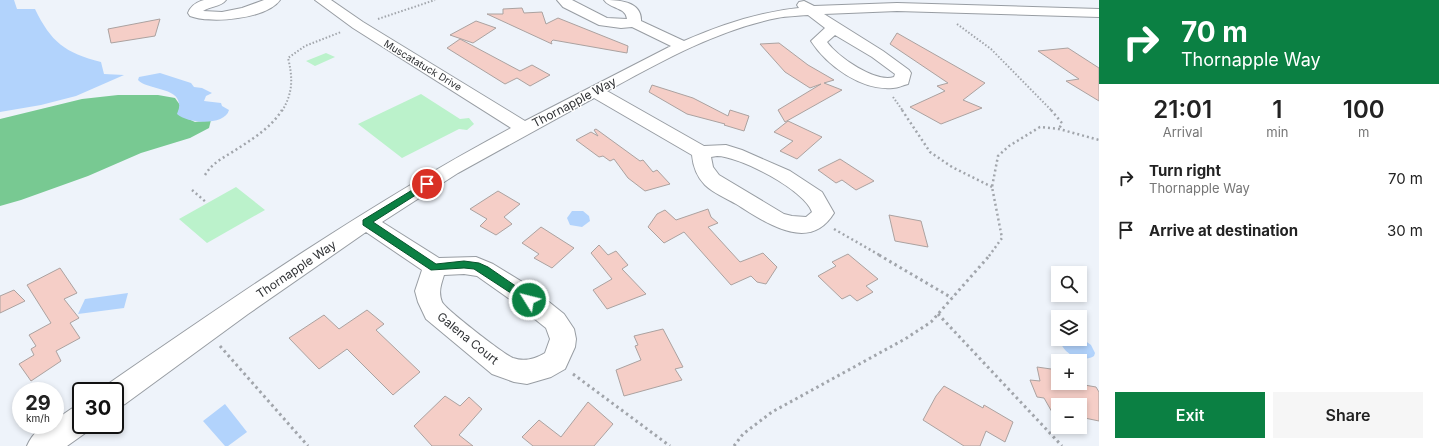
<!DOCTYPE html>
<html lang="en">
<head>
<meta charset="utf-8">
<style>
	body { margin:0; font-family:Inter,sans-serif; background:#f6f6f6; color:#222; height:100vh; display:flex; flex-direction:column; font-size:15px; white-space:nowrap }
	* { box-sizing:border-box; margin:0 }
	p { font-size:13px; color:#767676 }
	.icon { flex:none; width:22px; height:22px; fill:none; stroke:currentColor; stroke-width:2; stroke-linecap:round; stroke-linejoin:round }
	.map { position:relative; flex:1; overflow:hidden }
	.sheet { display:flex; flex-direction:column; background:#fff; width:340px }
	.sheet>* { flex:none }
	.top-card { background:#0b8043; color:#fff; overflow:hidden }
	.controls { position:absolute; left:1051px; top:266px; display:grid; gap:8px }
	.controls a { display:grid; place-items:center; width:36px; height:36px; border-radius:0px; background:#fff; box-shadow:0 2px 6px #0003; font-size:20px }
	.speed { position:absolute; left:12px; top:382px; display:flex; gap:8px; font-size:20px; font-weight:700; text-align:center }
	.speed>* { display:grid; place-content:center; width:52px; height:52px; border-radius:50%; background:#fff; box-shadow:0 2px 6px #0003; line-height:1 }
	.speed small { font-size:10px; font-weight:400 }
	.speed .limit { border:2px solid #111; border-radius:6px; background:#fff; color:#111 }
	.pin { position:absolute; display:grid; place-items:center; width:34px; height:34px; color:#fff; margin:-17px; border:2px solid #fff; border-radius:50%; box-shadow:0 1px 4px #0007 }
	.me { position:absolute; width:44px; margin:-22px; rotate:306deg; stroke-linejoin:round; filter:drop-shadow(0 0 3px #0008) }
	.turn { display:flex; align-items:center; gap:14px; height:84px; padding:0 16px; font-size:18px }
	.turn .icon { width:52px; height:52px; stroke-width:2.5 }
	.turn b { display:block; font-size:28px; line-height:34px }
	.eta { display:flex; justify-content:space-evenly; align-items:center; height:68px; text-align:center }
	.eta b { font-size:24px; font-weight:600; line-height:28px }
	.cta { display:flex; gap:8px; margin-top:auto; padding:8px 16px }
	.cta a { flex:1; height:46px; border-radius:0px; background:#0b8043; color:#fff; font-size:16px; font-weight:600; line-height:46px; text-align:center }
	.cta a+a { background:#f6f6f6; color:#222 }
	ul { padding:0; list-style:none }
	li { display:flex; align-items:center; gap:12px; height:52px; padding:0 16px }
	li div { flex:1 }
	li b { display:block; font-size:15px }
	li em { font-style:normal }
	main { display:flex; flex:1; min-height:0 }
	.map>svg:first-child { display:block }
</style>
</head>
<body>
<main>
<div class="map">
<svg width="1099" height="446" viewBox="0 0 1099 446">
	<rect width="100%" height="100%" fill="#eef3fa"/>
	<path fill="#bbf2cb" d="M326,53l9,4 -20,9 -9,-5z
		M421,94l39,25 9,-1 5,6 -7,6 -8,-1 -57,29 -44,-34z
		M236,187l29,23 -58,33 -28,-24z"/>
	<path fill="#78c992" d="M118,95h40l17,3 5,7 -2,9 17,8 16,-2 -2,8 -19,10 -49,15 -53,23 -67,24 -21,6v-87l82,-20z"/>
	<path fill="#b2d3fc" d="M0,0h14l3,9h18c16,33 30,44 66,53l3,12 20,1 -48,21 -35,9 -41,7z
		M160,73l31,10 3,4 8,1 10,5 -6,3 -2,5 17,2 1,3 7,4c-4,16 -41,14 -52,4 1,-3 3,-7 2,-10 -1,-17 -32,-14 -41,-24l1,-3z
		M572,211h11l6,5 1,5 -8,6 -12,-2 -3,-7z
		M128,293l-4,15 -46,6 7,-15z
		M1080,337l11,8 4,8 -1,3c-12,8 -33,-3 -34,-17h20z
		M225,404l22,28 -19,14h-3l-22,-25z"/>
	<path fill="#f5cec7" stroke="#aba2a0" d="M522,8l2,5 18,-1 4,12 12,-6 70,28 -1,7 -74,-13 -2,2 1,2 -65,-30h16v-5z
		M160,19l-5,17 -44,7 -3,-14z
		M476,21l20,7 -23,15 -23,-8z
		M897,33l88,50 -22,17 19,8 -41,16 -31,-17 35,-16 -8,-5 11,-3 -58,-39z
		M460,39l60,32 12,-6 18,10 -20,11 -13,-8 -12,6 -58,-36z
		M779,43l29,22 26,15 -10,3 18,7 -57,32 -7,-12 43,-26 -11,4 -25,-16 -25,-28z
		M1068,48l31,20v33l-33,-20 13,-2 -41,-28z
		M652,85l41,13 35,18 2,-6 19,6 -5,15 -20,-6 1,-1 -38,-10 -38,-22z
		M788,121l34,16 -25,22 -17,-8 13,-10 -19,-9z
		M596,129l44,32 3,-1 10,12 4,-2 13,14 -25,7 -17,-13 -14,-19 -4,2 -7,-5 -4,1 -23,-17 15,-8 7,4 -4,-6z
		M840,159l34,22 -18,9 -14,-10 -6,3 -18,-13z
		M498,191l22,13 -16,13 8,7 -16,11 -16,-9 7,-7 -17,-10z
		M708,209l3,8 7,6 -10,4 32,35 23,-9 14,14 -11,17 -9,-2 -6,-6 -20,9 -47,-53 -20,11 -16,-16 9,-13 8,-4 11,10z
		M889,215l32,6 7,26 -33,-6z
		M541,227l33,21 -22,20 -18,-10 5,-4 -17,-11z
		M599,245l9,10 8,-4 12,14 -6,4 24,25 -39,15 -14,-19 19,-11 -21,-26z
		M848,254l30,25 -12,7 7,6 -16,9 -7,-6 -8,4 -24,-23 18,-10 -4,-4z
		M60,268l17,25 -13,6 15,19 -9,5 10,15 -24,13 5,10 -30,20 -12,-17 15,-9 -3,-6 5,-3 -7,-11 22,-12 -24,-38z
		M14,290l11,11 -25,12v-17z
		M367,310l17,14 -8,6 44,42 -27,23 -46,-46 -28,20 -30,-31 35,-23 15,14z
		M663,329l20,38 -8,2 7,11 -58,16 -8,-26 25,-10 -6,-14 3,-1 -4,-9z
		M1037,367l21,3v13h15l23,4 3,5v29l-19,-4v-12h-22v8l-6,-1 -8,-14 -7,-1 -7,-17 10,1z
		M944,386l39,22 1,-3 29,17 -8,20 -19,-11 -6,15h-16l-41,-26 13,-24z
		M445,396l15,10 9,-9 13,12 -23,26 14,11h-41l-18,-20z
		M588,402l25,22 -19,22h-61l-11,-9 17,-17 22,17z"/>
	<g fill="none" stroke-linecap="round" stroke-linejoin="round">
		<defs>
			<path id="minor" d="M204,0h22c-5,7 -16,6 -23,11l19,1 20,-4 22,-8h16c-13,19 -70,24 -90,16l-2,-3c3,-8 9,-11 16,-13z
				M315,0h16l32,22 162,99 146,-75 -39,-19 -11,1 -22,-3 -36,-18 -6,-7h15l35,18 20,1c-1,-12 -17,-10 -23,-19 14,0 38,1 37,21l43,20c36,-16 75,-29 115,-33l-2,-3 2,-3 5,-1 10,5 83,-3 202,6v8l-202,-6 -73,3 59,37 26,19 2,3 -3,11c-5,1 -10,4 -15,4 -31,3 -66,-22 -82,-47l14,-13 -17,-13c-10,1 -21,1 -31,3 -60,12 -117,44 -170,73l97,55 22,-1 16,5 48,21 32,21 12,21c-25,41 -69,9 -98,-9 -10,-6 -23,-11 -31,-19 -8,-8 -12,-19 -13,-30l-98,-57 -136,75 -76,49 57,36 37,-1 17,7 36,22 35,28 10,15 2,10 -1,8 -10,22 -14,8 -24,7 -13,-2 -22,-8 -66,-55 -8,-17 -3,-11 7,-21 -56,-38 -118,82 -123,90 -10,4v-17h-12l2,-5c132,-91 264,-182 406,-258l-158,-100zM835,35l37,22 23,17 -1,3c-19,6 -56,-20 -67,-35zM717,156c22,0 88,34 95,56l-6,5 -14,-1 -8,-2 -65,-39 -6,-8 -2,-10zM464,274l13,2 34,24 35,28 4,11 -5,14c-10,6 -20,9 -32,5 -8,-3 -68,-49 -71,-56 -4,-10 -1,-17 2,-27z
				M81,405v20h12l-2,4 -24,17h-40c5,-12 14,-21 28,-21v-5l16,-11z"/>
		</defs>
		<use href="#minor" stroke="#989da3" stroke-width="2"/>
		<path stroke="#a1a5ab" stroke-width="2" stroke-dasharray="1.5 2" stroke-linecap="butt" d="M378,19l57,-19
			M957,24l34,25 61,62
			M893,97l10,14
			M282,111c11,-18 11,-33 6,-53l17,-12 36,-14"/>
		<path stroke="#a1a5ab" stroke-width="2.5" stroke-dasharray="2 3" stroke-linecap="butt" d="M902,110l28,42 22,15 40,20
			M1051,110l11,13 -3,6
			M205,175c7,-12 18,-17 29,-24 17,-11 37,-23 48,-41
			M192,190l15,13
			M834,229l47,27
			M989,256l13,-18 -10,-51 6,-31 11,-10 31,-19 19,2 40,11"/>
		<path stroke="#a1a5ab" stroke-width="3" stroke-dasharray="2.5 3.5" stroke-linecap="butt" d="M879,255l73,43
			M938,314l124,132
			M220,346l88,100
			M573,374l97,72
			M734,446l9,-12 29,-22 133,-73 26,-17 59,-67"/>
		<use href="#minor" fill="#fff" fill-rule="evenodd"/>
	</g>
	<path fill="#0b8043" stroke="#07532c" d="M427,181l4,3 -1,2 -57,36 63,42 28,-3 15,2 9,4 45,31 1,2 -1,3h-7l-52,-34 -10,-1 -33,2 -68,-45v-5z"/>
	<g text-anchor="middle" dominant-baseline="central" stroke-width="3" stroke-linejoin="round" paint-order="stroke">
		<g font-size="10" fill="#2e3033" stroke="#fff">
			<text transform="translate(423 65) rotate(31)">Muscatatuck Drive</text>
		</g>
		<g font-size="12" fill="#2e3033" stroke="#fff">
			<text transform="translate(574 102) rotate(-28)">Thornapple Way</text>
			<text transform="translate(296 269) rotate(-34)">Thornapple Way</text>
			<text transform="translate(468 338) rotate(39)">Galena Court</text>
		</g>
	</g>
</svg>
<div class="controls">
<a><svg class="icon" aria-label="search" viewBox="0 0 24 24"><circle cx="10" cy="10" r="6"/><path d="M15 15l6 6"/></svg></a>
<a><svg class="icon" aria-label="layers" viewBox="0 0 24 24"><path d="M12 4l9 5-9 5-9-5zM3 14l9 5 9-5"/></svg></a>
<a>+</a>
<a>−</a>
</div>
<div class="speed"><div>29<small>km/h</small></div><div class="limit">30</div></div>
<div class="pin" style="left:427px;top:184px;background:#d93025"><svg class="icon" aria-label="arrive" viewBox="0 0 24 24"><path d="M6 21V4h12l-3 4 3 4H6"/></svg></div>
<svg class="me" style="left:529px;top:300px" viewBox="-20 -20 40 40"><circle r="17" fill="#0b8043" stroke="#fff" stroke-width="3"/><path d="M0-11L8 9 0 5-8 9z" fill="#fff"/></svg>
</div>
<section class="sheet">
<div class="top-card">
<div class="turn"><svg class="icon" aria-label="right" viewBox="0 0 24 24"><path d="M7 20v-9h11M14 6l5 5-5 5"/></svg><div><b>70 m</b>Thornapple Way</div></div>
</div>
<div class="eta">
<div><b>21:01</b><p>Arrival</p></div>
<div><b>1</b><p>min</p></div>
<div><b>100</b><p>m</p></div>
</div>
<ul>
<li><svg class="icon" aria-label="right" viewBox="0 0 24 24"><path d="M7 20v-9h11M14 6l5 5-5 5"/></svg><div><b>Turn right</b><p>Thornapple Way</p></div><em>70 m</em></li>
<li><svg class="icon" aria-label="arrive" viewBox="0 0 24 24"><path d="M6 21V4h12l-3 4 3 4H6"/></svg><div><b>Arrive at destination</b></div><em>30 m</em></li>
</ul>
<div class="cta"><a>Exit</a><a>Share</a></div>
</section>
</main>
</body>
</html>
